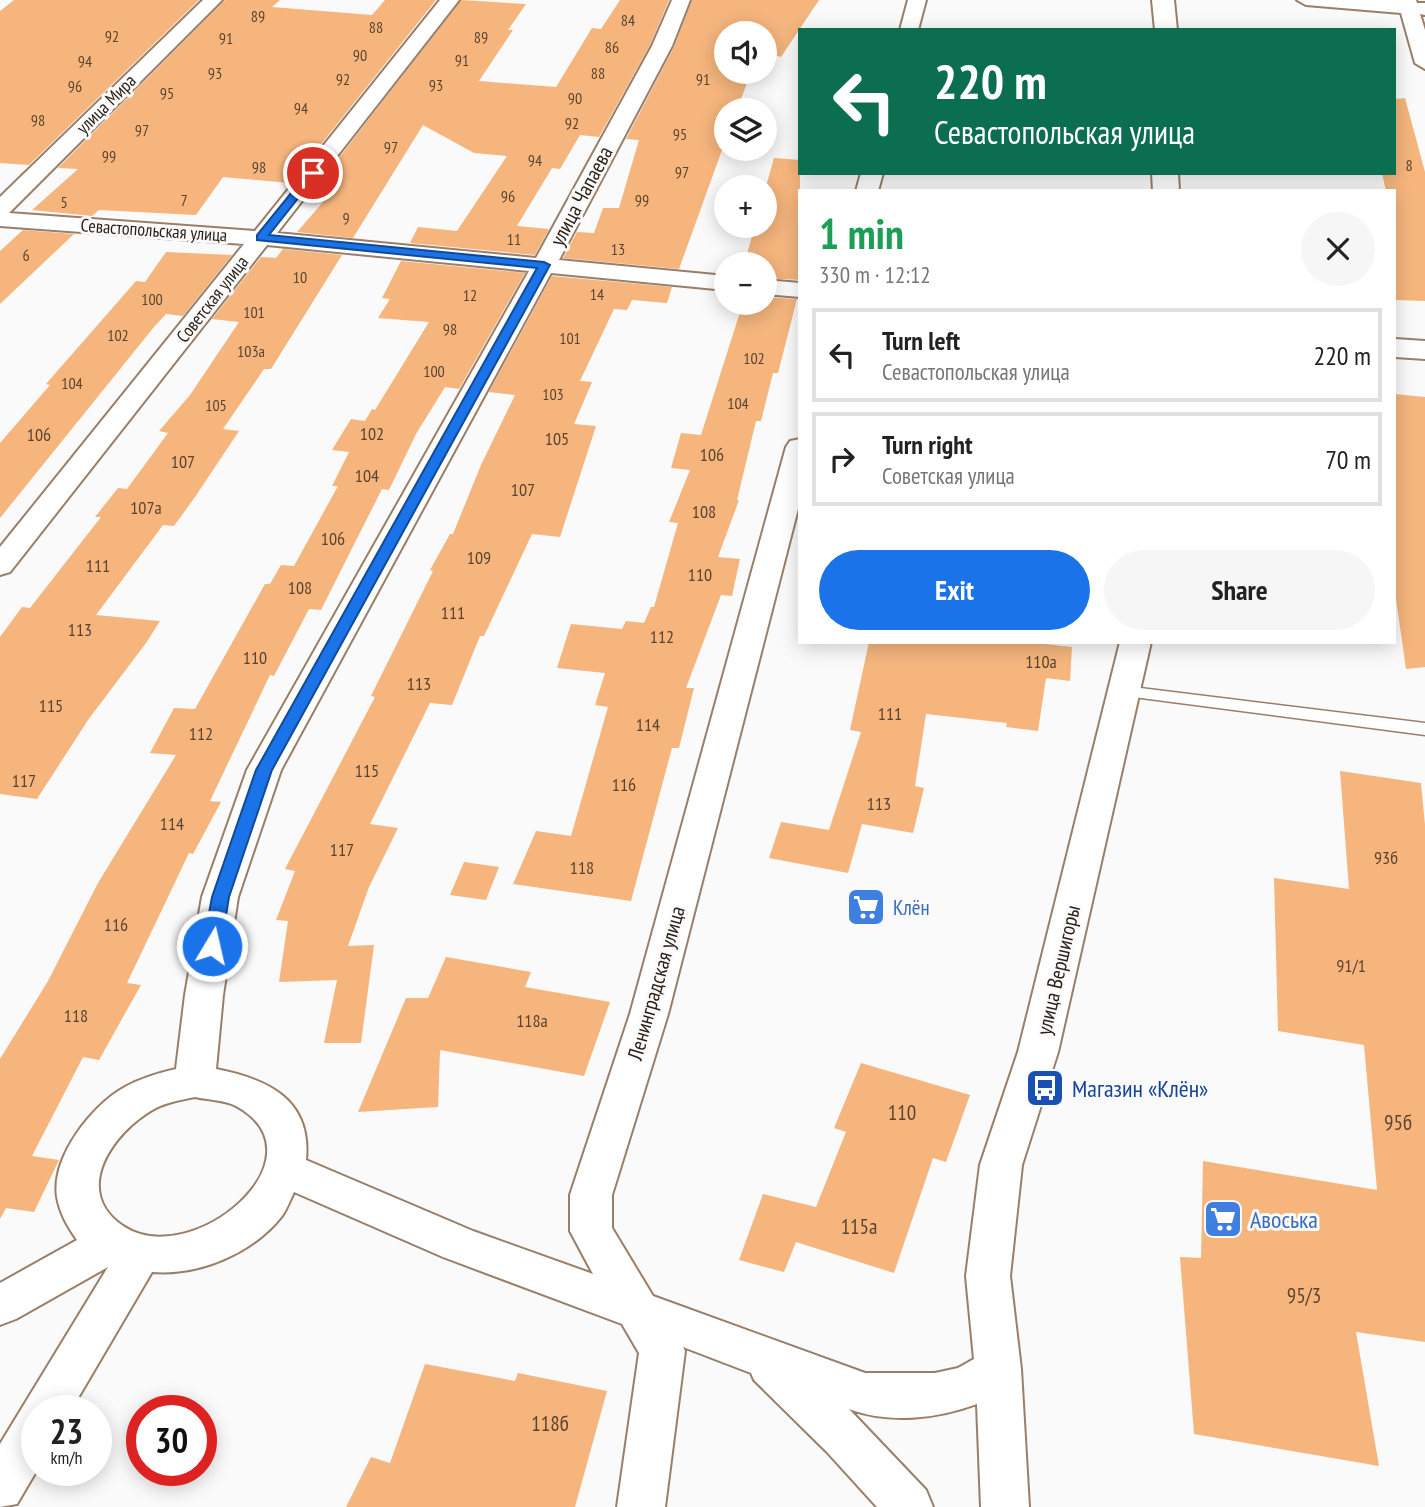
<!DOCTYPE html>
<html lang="en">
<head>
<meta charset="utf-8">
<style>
	body { margin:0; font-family:"PT Sans Narrow",sans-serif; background:#f6f6f6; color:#222; height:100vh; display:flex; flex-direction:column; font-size:26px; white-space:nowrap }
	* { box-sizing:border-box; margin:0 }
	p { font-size:23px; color:#767676 }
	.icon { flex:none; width:38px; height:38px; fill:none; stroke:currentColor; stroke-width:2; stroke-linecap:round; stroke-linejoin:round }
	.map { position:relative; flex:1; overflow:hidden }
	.sheet { position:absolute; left:798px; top:189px; width:598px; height:455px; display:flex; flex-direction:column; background:#fff; border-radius:0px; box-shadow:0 4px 18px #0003 }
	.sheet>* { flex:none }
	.guide { position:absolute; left:798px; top:28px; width:598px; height:147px; border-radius:0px; box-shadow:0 4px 18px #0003; background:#0b6e4f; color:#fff; overflow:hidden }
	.tools { position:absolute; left:714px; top:21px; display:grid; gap:14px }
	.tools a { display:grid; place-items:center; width:63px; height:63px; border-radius:50%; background:#fff; box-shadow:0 4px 18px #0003; font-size:35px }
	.speed { position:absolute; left:21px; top:1395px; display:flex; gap:14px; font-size:35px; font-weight:700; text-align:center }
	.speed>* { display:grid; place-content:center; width:91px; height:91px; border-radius:50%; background:#fff; box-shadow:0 4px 18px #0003; line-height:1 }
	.speed small { font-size:18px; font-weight:400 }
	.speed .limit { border:10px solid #d22; background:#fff; color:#111 }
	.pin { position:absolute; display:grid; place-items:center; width:60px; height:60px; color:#fff; margin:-30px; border:4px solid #fff; border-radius:50%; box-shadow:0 2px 7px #0007 }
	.me { position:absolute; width:77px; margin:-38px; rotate:9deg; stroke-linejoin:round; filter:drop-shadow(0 0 5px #0008) }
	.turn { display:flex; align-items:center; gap:24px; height:147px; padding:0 21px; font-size:32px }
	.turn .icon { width:91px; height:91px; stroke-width:2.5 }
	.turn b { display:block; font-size:49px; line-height:60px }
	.round { display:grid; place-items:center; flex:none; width:74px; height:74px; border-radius:37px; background:#f6f6f6 }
	.overview { display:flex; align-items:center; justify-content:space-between; height:119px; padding:0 21px }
	h1 { font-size:42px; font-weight:700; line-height:52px; color:#1e9e55 }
	.action { display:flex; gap:14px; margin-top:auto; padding:14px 21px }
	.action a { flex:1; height:80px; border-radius:42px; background:#1a73e8; color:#fff; font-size:28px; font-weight:700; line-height:80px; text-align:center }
	.action a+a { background:#f6f6f6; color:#222 }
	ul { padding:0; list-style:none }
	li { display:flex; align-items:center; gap:21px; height:94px; margin:0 14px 10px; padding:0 7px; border:4px solid #e0e0e0; border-radius:0px }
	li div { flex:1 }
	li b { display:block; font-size:26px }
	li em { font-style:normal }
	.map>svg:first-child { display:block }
</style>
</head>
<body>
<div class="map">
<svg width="1425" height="1507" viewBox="0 0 1425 1507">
	<rect width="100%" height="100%" fill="#fafafa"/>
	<path fill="#f5b57d" d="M14,0h185l-170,165 -29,-2v-152z
		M225,0h55l-8,7 100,8 13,-15h51l-146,183 -67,-6 -27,38 -97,-5 -7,6 -60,-6 46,-41 -20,-1z
		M461,0l65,4 -18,26h5l-34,51 77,6 36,-59 9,1 19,-29h49l-19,45 -51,92 -19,-2 -20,34 -8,-1 -35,58 32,3 -14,26 -125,-12 8,-16 39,4 50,-75 -33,-3 -51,-28 -70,113 -56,-6 39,-45 -18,-2z
		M692,0h127l-38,57 -16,-5v-19h-39v39h25l-14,38h-11v29l-47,130 -116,-11 14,-26 17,1 9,-25h16l20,-68 -13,-1 48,-92z
		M1405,98l20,74v129l-30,-1v-109h-9l-4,-18h13v-74z
		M774,158l26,2v120l-35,-2v-14h-21l11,-38h10v-36z
		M23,230l51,4 -74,70v-53z
		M283,249l59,6 -71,114h-7l-41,60 16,2 -44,66 -21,29 -11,-1 -67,90 64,6 -14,22 -58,77 -51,79 -37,-5v-157l22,-30 8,1 71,-91h-6l23,-29 9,1 41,-56 -9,-2 31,-36 49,-73 -27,-3 49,-62 15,1z
		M166,252l66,3 -49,61 -17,-2 -12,13 -154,191v-75l50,-58 -4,-1 90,-103 9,1z
		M401,261l124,12 -66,116 -14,-2 -29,47 -27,56 -7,-1 -61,121 -12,-1 -35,67 -4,-1 -60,126 11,1 -28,52 -4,-1 -62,130 14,2 -42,75 -16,-3 -51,99 27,4 -25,52 -28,-4 -6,11v-160l48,-78 50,-98 78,-128 -26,-2 24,-45 21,1 70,-125h5l11,-19 13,1 44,-80h-6l17,-34 -17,-2 19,-31 14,2 7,-12 3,1 54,-88 -51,-4 12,-19 -8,-1z
		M552,276l120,11 -5,16 -35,-3 -5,10 -13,-1 -34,72 12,1 -18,42 22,2 -36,111 -28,-3 -48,102h-4l-28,69 -22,-2 -60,121 28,4 -29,59 -21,59 26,-1 -13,98h-37l13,-63 -58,2 9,-61 -12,-1 19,-49 -10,-2 90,-172 -4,-1 62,-125 -3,-1 20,-36h3l28,-69 34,-70 -26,-3z
		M765,297l32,2 -19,74h-5l-12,48h-5l-19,79h2l-21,57 22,2 -8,37 -11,-1 -35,93h8l-15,60h-7l-41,153 -118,-17 23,-53 35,5 37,-129 -13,-2 10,-32 -48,-5 14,-44 51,5 4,-8 18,2 7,-16h3l24,-84 -9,-1 21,-52 -19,-2 10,-35 20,2 40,-126 -9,-1 1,-5h32z
		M1395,394l30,3v270l-19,2 -11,-77z
		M869,642h157l46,5 -2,34 -24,-3 -8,53 -32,-4 1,-4 -81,-9 -11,72 9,2 -11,45 -51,-9 -14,49 -79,-15 12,-36 48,8 32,-98 -11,-2z
		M1340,771l81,12 4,42v517l-69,-10 23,134 -185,-32 -14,-177 21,1 2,-97 174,29 -13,-145 -86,-14 -4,-153 75,11z
		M464,862l35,5 -13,33 -36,-5z
		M446,957l85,15 -6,15 85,15 -26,74 -144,-26 -2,57 -80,5 48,-114h22z
		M861,1063l109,32 -24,67 -13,-4 -39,115 -98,-31 -12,30 -45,-12 24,-66 53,13 30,-75 -12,-4z
		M425,1364l90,17 3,-8 89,18 -32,116h-229l25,-50 19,6z"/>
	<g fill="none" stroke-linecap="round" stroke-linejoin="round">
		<defs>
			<path id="service" d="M1124,686l301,37v12l-307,-40 -2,-4 2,-4z"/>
			<path id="minor" d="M203,0h19l-213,213 246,18 185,-231h19l-182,233 259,25 116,-212 20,-46h18l-18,46 -113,214 167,16v14l-175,-17 -270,497 -43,127 -15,98 -7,74c51,10 96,30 90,91l167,71 120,43 -23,-43v-36l60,-181 156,-567 4,-6 10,-2v62l-132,513 -56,181v33l41,68 212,77h70l23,-5 16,-9 -8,-83 14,-111 38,-113 102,-410h31l-93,410 -36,113 -12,111 11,93 8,138h-48l-4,-103c-40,15 -88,20 -128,5l77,81 7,17h-56l-50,-55 -73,-72 -3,-7 -68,-26 2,4 -20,156h-48l22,-154 -17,-29 -179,-67 -149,-65c-4,8 -7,17 -12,24 -29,37 -83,60 -130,56l-81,138h-34v60l-20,34 -17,3v-63l108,-177 -92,52 -16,6v-42l77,-43c-9,-13 -17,-26 -20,-43 -6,-40 35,-92 68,-110 16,-9 34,-14 51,-18l9,-74 17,-98 45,-127 282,-499 -262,-26 -257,327 -10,3v-28l244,-303 -244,-18v-29zM195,1097c13,3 30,3 41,9 93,51 -45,166 -113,120 -52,-35 -10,-94 31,-117 13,-7 27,-9 41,-12z
				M908,0h18l-8,30h-18z
				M1297,0h119l1,3h8v12l-5,-1 5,16v39l-10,-6 -14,-50 -95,-8z
				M861,173h22l-5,18h-22z
				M765,280l35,3v14l-35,-3z"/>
			<path id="tertiary" d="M1152,0h22l3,30h-22z
				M1152,173h26l1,18h-26z
				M1395,339l30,2v18l-30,-2z"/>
		</defs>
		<use href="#service" stroke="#997f69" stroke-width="3"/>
		<use href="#minor" stroke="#997f69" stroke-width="4"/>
		<use href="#tertiary" stroke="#997f69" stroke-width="4"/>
		<use href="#service" fill="#fff" fill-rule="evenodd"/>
		<use href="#minor" fill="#fff" fill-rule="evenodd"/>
		<use href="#tertiary" fill="#fff" fill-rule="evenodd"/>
	</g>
	<path fill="#1a73e8" stroke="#114b97" stroke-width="2" d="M313,170l5,3 -49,62 275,27 6,3 -278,505 -43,127 -8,49 -2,5h-13l-3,-5 9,-49 44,-127 281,-502 -280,-28v-5l52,-64z"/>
	<defs>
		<symbol id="supermarket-square" viewBox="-11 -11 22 22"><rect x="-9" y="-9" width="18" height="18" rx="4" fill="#3f7fe0" stroke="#fafafa"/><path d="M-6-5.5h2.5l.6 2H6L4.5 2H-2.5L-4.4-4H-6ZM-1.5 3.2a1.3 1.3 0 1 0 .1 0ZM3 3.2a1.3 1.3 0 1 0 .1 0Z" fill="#fff"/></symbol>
		<symbol id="bus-square" viewBox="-11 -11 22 22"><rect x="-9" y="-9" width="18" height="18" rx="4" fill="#1a4fb4" stroke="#fafafa"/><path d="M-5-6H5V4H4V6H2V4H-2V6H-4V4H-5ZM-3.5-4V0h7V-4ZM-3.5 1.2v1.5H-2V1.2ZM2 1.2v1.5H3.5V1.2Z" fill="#fff"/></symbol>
	</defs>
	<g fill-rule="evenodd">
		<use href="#supermarket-square" x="844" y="885" width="44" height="44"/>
		<use href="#bus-square" x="1023" y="1066" width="44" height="44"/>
		<use href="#supermarket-square" x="1201" y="1197" width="44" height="44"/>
	</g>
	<g text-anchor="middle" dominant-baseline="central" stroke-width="6" stroke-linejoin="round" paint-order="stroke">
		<g font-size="16" fill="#5b442f">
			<text x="258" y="16">89</text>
			<text x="628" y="20">84</text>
			<text x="376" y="27">88</text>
			<text x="112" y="36">92</text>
			<text x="481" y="37">89</text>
			<text x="226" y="38">91</text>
			<text x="612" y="47">86</text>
			<text x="360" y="55">90</text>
			<text x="462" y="60">91</text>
			<text x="85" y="61">94</text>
			<text x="215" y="73">93</text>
			<text x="598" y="73">88</text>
			<text x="343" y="79">92</text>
			<text x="703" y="79">91</text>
			<text x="436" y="85">93</text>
			<text x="75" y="86">96</text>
			<text x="167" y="93">95</text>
			<text x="575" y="98">90</text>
			<text x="301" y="108">94</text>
			<text x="38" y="120">98</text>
			<text x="572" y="123">92</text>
			<text x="142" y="130">97</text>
			<text x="680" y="134">95</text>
			<text x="391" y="147">97</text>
			<text x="109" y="156">99</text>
			<text x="535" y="160">94</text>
			<text x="1409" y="165">8</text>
			<text x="259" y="167">98</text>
			<text x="682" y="172">97</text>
			<text x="508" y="196">96</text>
			<text x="184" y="200">7</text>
			<text x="642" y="200">99</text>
			<text x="64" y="202">5</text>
			<text x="346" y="218">9</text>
			<text x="514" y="239">11</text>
			<text x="618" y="249">13</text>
			<text x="26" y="255">6</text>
			<text x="300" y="277">10</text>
			<text x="597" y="294">14</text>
			<text x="470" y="295">12</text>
			<text x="152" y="299">100</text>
			<text x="254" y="312">101</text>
			<text x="450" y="329">98</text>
			<text x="118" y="335">102</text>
			<text x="570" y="338">101</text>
			<text x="251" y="351">103а</text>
			<text x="754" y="358">102</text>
			<text x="434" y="371">100</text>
			<text x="72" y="383">104</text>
			<text x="553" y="394">103</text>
			<text x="738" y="403">104</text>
			<text x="216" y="405">105</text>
		</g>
		<g font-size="18" fill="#281e15" stroke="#fafafa">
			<text transform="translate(106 104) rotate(-45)">улица Мира</text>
			<text transform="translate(154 230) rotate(4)">Севастопольская улица</text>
			<text transform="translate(212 299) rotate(-52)">Советская улица</text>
		</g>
		<g font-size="18" fill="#5b442f">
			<text x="372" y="433">102</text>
			<text x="39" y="434">106</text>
			<text x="557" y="438">105</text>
			<text x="712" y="454">106</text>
			<text x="183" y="461">107</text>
			<text x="367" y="475">104</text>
			<text x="523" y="489">107</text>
			<text x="146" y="507">107а</text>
			<text x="704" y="511">108</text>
			<text x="333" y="538">106</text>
			<text x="479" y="557">109</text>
			<text x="98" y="565">111</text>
			<text x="700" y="574">110</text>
			<text x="300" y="587">108</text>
			<text x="453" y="612">111</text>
			<text x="80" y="629">113</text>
			<text x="662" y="636">112</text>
			<text x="255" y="657">110</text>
			<text x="1041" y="661">110а</text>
			<text x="419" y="683">113</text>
			<text x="51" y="705">115</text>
			<text x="890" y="713">111</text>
			<text x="648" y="724">114</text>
			<text x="201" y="733">112</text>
			<text x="367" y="770">115</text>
			<text x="24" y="780">117</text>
			<text x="624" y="784">116</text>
			<text x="879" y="803">113</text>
			<text x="172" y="823">114</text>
			<text x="342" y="849">117</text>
			<text x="1386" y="857">93б</text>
			<text x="582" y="867">118</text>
			<text x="116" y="924">116</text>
			<text x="1351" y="965">91/1</text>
			<text x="76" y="1015">118</text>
			<text x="532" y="1020">118a</text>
		</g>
		<g font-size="21" fill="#281e15" stroke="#fafafa">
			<text transform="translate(581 196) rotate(-62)">улица Чапаева</text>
			<text transform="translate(1058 970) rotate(-77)">улица Вершигоры</text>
			<text transform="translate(656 983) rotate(-74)">Ленинградская улица</text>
		</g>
		<g font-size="21" fill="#366cbe" stroke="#fafafa" text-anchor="start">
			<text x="893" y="907">Клён</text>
		</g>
		<g font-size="21" fill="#5b442f">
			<text x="902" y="1112">110</text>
			<text x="1398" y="1122">95б</text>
			<text x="859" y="1226">115а</text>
			<text x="1304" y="1295">95/3</text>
			<text x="550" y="1423">118б</text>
		</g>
		<g font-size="24" fill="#164399" stroke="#fafafa" text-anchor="start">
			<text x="1072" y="1088">Магазин «Клён»</text>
		</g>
		<g font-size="24" fill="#366cbe" stroke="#fafafa" text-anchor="start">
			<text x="1250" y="1219">Авоська</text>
		</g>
	</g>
</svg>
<div class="tools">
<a><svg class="icon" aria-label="sound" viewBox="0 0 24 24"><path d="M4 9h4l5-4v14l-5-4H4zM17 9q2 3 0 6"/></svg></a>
<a><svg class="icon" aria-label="layers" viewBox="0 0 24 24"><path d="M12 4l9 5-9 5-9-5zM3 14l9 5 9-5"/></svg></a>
<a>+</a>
<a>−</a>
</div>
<div class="speed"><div>23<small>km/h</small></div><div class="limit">30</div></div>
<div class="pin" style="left:313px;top:173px;background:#d93025"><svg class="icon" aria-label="arrive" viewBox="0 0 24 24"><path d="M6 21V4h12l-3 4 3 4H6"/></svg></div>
<svg class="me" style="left:212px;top:946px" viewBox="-20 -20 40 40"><circle r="17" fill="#1a73e8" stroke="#fff" stroke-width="3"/><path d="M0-11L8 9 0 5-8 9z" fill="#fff"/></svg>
<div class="guide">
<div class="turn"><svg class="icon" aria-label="left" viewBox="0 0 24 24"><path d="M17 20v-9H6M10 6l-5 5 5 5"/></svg><div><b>220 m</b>Севастопольская улица</div></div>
</div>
<section class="sheet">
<div class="overview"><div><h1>1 min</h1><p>330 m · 12:12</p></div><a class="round"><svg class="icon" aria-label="close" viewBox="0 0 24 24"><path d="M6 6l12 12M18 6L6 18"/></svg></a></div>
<ul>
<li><svg class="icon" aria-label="left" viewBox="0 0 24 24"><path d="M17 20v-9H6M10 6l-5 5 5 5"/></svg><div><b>Turn left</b><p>Севастопольская улица</p></div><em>220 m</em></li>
<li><svg class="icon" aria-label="right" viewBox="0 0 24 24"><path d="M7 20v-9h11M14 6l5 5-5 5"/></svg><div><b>Turn right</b><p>Советская улица</p></div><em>70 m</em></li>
</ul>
<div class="action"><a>Exit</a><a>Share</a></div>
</section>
</div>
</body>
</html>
